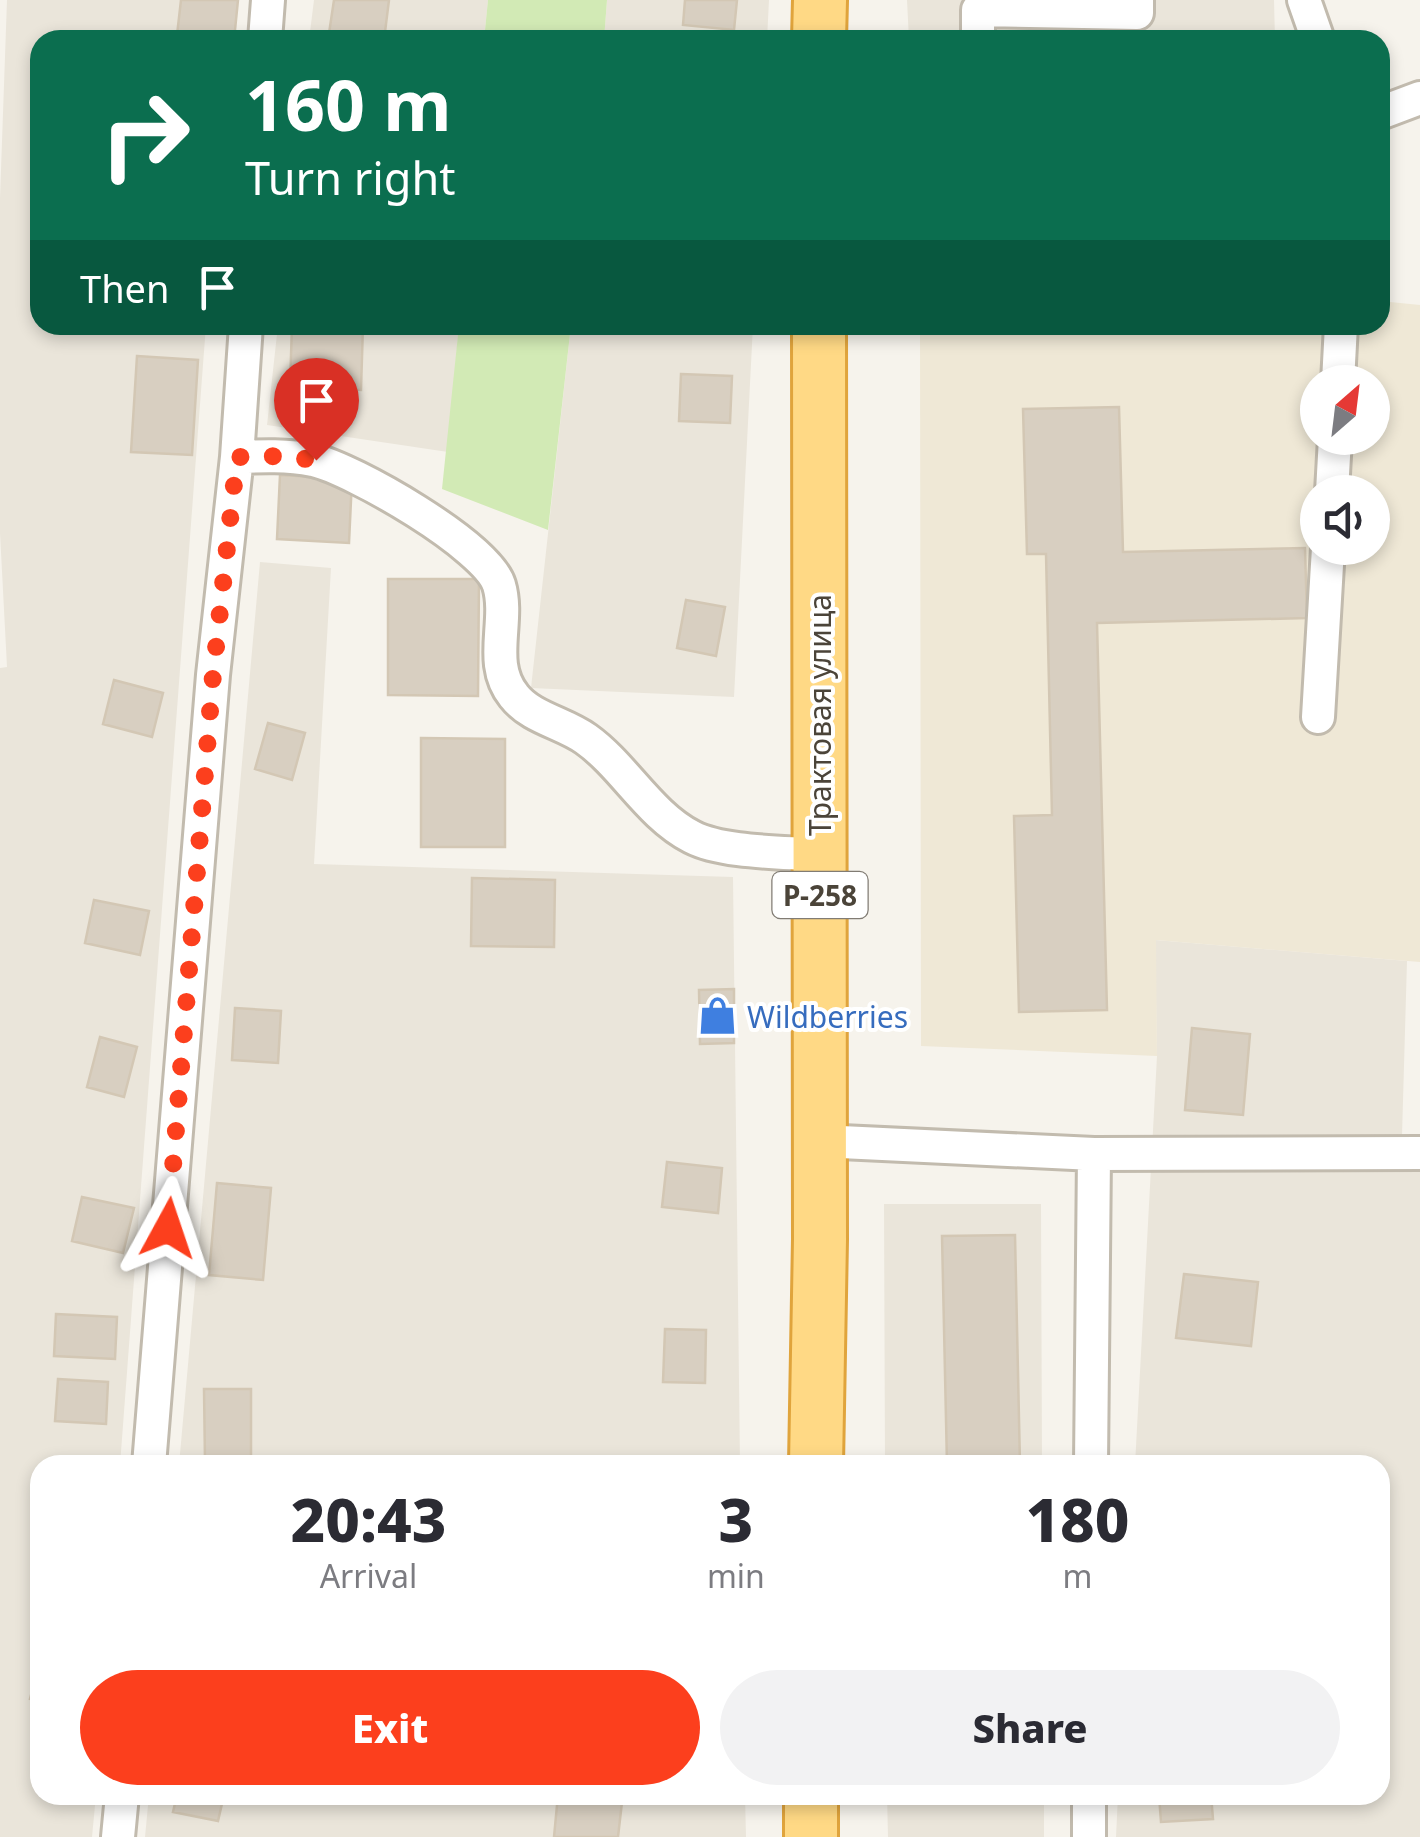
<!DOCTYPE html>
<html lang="en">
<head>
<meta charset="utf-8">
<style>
	body { margin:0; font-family:"Noto Sans",sans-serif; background:#f2f2f3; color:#2b2b33; height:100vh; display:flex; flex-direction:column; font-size:38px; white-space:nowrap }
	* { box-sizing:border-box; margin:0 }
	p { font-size:32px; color:#7c7c81 }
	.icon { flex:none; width:55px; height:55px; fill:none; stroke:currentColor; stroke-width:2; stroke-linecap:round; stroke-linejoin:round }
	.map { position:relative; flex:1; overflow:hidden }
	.drawer { position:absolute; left:30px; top:1455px; width:1360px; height:350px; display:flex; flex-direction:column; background:#fff; border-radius:30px; box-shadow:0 5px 15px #0003 }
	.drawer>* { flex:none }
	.banner { position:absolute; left:30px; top:30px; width:1360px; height:305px; border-radius:30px; box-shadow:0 5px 15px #0003; background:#0b6e4f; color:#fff; overflow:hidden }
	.needle { width:65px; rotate:28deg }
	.controls { position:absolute; left:1300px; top:365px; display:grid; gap:20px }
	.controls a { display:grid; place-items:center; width:90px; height:90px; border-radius:50%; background:#fff; box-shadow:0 5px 15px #0003; font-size:50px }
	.pin { position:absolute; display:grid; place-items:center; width:85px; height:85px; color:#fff; margin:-102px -42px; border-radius:50% 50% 50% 0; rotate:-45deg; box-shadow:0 0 10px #0007 }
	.pin .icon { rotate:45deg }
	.me { position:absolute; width:110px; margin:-55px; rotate:5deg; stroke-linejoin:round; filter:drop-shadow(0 0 8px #0008) }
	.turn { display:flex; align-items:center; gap:35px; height:210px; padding:0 50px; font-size:45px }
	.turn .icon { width:130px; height:130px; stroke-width:2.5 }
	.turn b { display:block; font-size:70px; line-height:85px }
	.then { display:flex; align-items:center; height:95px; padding:0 50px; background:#0003; gap:20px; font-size:38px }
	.eta { display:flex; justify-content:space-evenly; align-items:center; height:170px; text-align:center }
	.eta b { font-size:60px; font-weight:800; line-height:70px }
	.primary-button { display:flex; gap:20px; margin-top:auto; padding:20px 50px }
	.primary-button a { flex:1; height:115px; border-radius:60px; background:#fc3f1d; color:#fff; font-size:40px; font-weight:800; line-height:115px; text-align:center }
	.primary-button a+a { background:#f2f2f3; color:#2b2b33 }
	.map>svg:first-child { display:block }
</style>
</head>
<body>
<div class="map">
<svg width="1420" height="1837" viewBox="0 0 1420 1837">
	<rect width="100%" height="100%" fill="#f6f3ec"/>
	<path fill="#eae5da" d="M7,0h228l-5,40h-190v285h166l-86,1140h-80v330h56l-4,42h-92v-1169l7,-1 -7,-134v-335z
		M314,0h174l-4,40h-175z
		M607,0h162l-2,40h-163z
		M907,0h367l1,40h-366z
		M278,325h181l-11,127 -181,-27z
		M571,325h182l-19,372 -203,-9z
		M260,562l71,6 -17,296 419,13 7,588h-561z
		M1155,940l252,21 -6,210 19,-1v667h-304l2,-42h262v-330h-245l22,-409z
		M884,1204h157l1,261h-157z
		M149,1795h596l1,42h-601z
		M887,1795h157v42h-156z"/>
	<path fill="#efe8d6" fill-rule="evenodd" d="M1380,301l40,4v657l-264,-22 1,116 -236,-10 -1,-721h460zM1318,382h54v56h-54zM1318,492h54v56h-54z"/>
	<path fill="#d2eab5" d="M488,0h119l-3,40h-120z
		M459,325h112l-23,205 -106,-41z"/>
	<path fill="#d8cfc1" stroke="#d3c7b4" stroke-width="2.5" d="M181,0h57l-4,40 -57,-5z
		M334,0h55l-5,40h-56z
		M685,0h52l-3,30 -51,-5z
		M292,325h71l-2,65 -71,-3z
		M137,356l61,4 -6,95 -61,-3z
		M681,374l51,2 -2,47 -51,-2z
		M1119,407l4,145 182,-4 2,70 -210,5 10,387 -88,2 -5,-196 38,-1 -6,-261h-19l-4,-145z
		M280,475l72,4 -3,64 -72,-4z
		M388,579h91l-1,117 -90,-1z
		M686,600l39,7 -9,49 -39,-8z
		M114,680l49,13 -11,44 -49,-13z
		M268,723l37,10 -13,47 -37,-11z
		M421,738l84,1v108h-84z
		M472,878l83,2 -1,67 -83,-1z
		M94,900l55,11 -9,44 -55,-12z
		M734,989v54l-34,1 -1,-54z
		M235,1008l46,3 -3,52 -46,-3z
		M1192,1028l58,6 -7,81 -58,-5z
		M100,1037l37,10 -13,50 -37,-10z
		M667,1162l55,6 -4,45 -56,-6z
		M217,1183l54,5 -8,92 -54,-5z
		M82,1197l52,11 -11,45 -51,-12z
		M1015,1235l5,230h-73l-5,-229z
		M1184,1274l74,8 -7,64 -75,-8z
		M56,1314l61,3 -2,42 -61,-3z
		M665,1329l41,1 -1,53 -42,-1z
		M58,1379l50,3 -2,42 -51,-3z
		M204,1389h47v73h-46z
		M40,1661v41l-10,-3z
		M177,1795h47l-6,26 -45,-9z
		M558,1795l64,7 -4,35h-64z
		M1159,1795h52l2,24 -52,3z"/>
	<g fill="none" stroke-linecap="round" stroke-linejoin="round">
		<defs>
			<path id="minor" d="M1304,0l14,40
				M265,40l3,-40
				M978,40v-30l159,3v-13
				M1380,113l40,-15
				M1338,382l3,-57
				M237,457c25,-1 50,-2 76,3 40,9 174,86 186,125 11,37 -12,78 15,111 17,22 50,27 72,43 38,27 63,76 106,98 31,16 92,15 127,18
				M1332,492l3,-54
				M1318,717l10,-169
				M820,1141l274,13 326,-1
				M149,1465l64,-790 24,-218 9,-132
				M1091,1465l3,-311
				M118,1837l4,-42
				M1089,1837v-42"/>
			<path id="trunk" d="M819,40l1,-40
				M816,1465l4,-226 -1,-914
				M811,1837v-42"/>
		</defs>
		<use href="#minor" stroke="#c2bbae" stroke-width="38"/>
		<use href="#trunk" stroke="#e0a43c" stroke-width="58"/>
		<use href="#minor" stroke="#fff" stroke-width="32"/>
		<use href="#trunk" stroke="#ffd985" stroke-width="52"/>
	</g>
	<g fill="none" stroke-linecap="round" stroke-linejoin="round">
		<path stroke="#fc3f1d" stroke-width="18" stroke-dasharray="0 32.4" d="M168,1228l45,-553 24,-218 43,-1 36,4"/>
	</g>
	<defs>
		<symbol id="shop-bare" viewBox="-9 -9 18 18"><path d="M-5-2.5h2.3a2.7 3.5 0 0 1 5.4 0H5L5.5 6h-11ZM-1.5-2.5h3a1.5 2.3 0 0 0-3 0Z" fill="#3f7fe0" stroke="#fff" stroke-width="2.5" paint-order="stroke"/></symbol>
	</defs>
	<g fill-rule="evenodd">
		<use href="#shop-bare" x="690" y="988" width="55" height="55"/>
	</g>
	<g text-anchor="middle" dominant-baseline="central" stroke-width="8" stroke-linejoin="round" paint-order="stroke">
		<rect fill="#fff" stroke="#817c74" stroke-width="2.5" x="772.5" y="872" width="95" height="46" rx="8"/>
		<g font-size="28" font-weight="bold" fill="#4b4439">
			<text x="820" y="895">Р-258</text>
		</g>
		<g font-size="30" fill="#4b4439" stroke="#fff">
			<text transform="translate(819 715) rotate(-90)">Трактовая улица</text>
		</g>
		<g font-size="30" fill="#366cbe" stroke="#fff" text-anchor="start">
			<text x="747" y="1016">Wildberries</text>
		</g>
	</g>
</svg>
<div class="controls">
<a><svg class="needle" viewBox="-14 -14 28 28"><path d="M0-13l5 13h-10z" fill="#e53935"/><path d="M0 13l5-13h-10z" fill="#7c7c81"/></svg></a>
<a><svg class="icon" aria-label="sound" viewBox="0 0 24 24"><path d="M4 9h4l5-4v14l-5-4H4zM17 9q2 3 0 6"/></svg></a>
</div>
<div class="pin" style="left:316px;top:460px;background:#d93025"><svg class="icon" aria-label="arrive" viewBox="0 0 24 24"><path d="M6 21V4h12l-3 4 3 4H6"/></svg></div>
<svg class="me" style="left:168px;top:1228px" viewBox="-20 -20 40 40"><path d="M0-17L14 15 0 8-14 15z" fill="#fc3f1d" stroke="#fff" stroke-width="4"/></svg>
<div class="banner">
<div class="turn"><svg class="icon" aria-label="right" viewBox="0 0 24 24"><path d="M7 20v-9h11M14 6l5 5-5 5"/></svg><div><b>160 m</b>Turn right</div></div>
<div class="then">Then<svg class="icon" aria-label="arrive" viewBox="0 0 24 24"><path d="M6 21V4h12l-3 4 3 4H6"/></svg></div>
</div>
<section class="drawer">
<div class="eta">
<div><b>20:43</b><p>Arrival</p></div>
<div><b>3</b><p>min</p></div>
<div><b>180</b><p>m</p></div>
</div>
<div class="primary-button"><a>Exit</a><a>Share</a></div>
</section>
</div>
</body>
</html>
